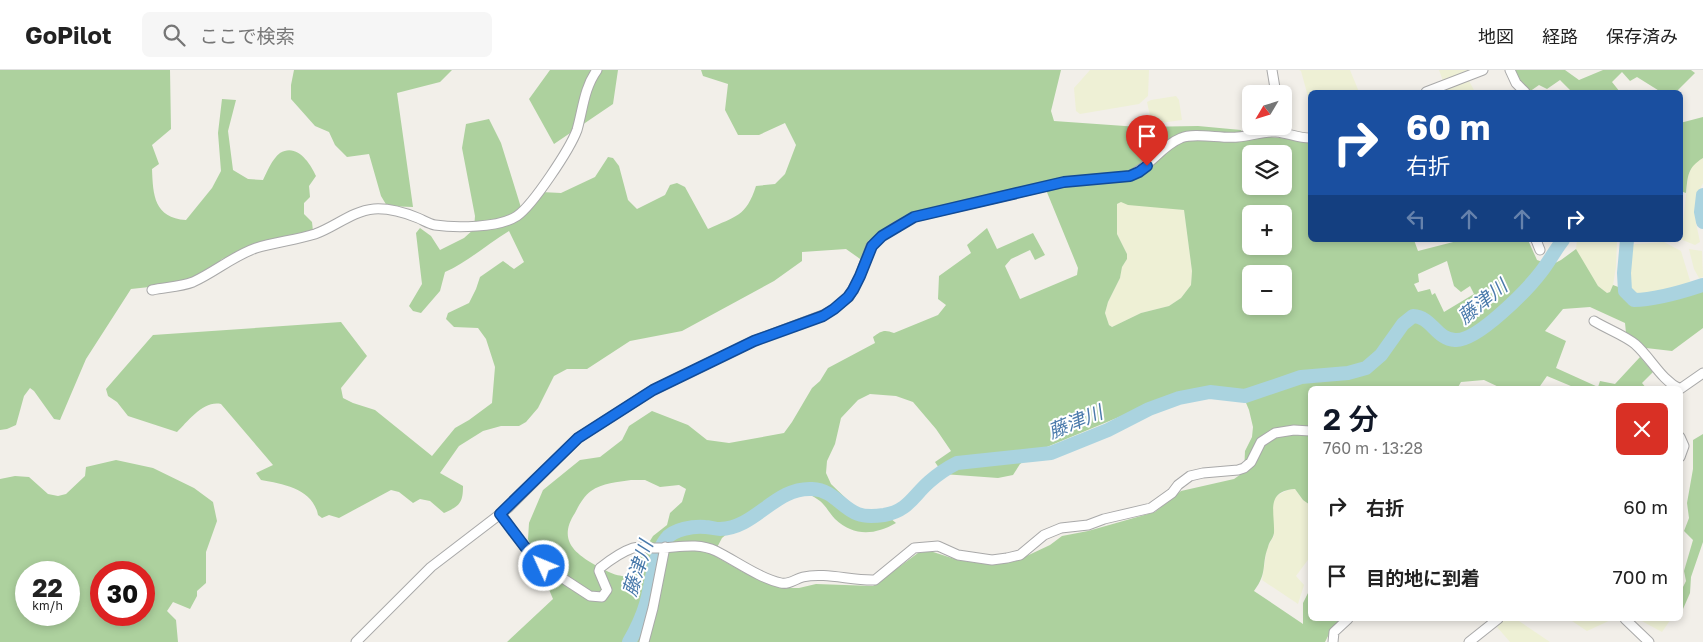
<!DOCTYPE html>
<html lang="ja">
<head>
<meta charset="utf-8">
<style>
	body { margin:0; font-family:"Golos Text","Noto Sans JP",sans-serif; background:#f6f6f6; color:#222; height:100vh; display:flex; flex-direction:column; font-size:19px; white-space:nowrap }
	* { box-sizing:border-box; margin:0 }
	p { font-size:16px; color:#767676 }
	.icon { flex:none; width:28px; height:28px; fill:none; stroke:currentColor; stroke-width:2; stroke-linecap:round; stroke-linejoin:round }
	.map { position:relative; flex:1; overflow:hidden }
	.side { position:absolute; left:1308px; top:316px; width:375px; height:235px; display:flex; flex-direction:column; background:#fff; border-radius:8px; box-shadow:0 2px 8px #0003 }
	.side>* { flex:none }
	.guide { position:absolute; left:1308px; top:20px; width:375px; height:152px; border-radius:8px; box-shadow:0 2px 8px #0003; background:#1a4fa0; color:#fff; overflow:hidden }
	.needle { width:32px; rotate:232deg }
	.fabs { position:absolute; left:1242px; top:15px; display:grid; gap:10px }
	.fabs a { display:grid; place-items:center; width:50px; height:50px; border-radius:8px; background:#fff; box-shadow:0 2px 8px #0003; font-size:25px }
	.speed { position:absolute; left:15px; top:491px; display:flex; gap:10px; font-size:25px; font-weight:700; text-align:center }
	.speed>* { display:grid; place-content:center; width:65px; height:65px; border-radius:50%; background:#fff; box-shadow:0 2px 8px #0003; line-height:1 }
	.speed small { font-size:12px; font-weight:400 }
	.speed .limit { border:8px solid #d22; background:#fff; color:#111 }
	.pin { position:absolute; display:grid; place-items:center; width:42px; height:42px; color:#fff; margin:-51px -21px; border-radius:50% 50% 50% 0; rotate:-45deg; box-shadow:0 0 5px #0007 }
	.pin .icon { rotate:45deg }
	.me { position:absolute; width:55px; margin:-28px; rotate:314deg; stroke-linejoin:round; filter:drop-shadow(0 0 4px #0008) }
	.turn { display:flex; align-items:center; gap:18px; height:105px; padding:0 15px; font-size:22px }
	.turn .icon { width:65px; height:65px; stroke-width:2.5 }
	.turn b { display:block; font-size:35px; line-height:42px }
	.lanes { display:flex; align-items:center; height:48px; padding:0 15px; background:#0003; justify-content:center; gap:25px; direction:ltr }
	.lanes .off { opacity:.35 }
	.round { display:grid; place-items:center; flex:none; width:52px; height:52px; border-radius:8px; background:#f6f6f6 }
	.headline { display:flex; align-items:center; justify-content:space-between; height:85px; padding:0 15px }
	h1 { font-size:30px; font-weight:600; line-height:38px; color:#111827 }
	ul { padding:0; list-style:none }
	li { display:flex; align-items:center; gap:15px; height:70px; padding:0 15px }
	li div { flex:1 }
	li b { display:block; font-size:19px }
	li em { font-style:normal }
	header { display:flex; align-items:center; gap:30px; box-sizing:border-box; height:70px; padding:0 25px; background:#fff; border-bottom:1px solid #e0e0e0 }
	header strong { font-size:24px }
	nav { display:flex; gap:28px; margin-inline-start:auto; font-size:18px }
	.search { width:350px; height:45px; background:#f6f6f6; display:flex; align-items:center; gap:12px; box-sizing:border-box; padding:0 18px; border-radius:8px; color:#767676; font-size:19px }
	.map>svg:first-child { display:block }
</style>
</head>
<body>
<header>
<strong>GoPilot</strong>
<div class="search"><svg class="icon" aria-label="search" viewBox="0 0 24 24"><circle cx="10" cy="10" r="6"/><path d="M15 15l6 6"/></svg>ここで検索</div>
<nav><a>地図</a><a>経路</a><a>保存済み</a></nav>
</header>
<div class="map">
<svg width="1703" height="572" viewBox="0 0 1703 572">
	<rect width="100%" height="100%" fill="#f2efe9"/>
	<path fill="#eef0d5" d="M1090,0h59l-1,26 -9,8 -59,10 -4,-3 -2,-23z
		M1299,0h51l9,22h-49v12l-9,-33z
		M1439,0h30l-26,11z
		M1468,9l7,13h-39z
		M1176,26l3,4 3,20 -29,4 -3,-8 -3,-14 4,-2z
		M1703,88v25l-6,12 -2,11 1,17 4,19 -5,3 -15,-6v-9l3,-7 5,-47 5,-11z
		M1121,132l63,8 8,61 -1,14 -10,13 -12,8 -28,7 -29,14 -3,-2 -4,-12 3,-11 12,-24 2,-11 5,-8v-5l-10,-20v-30z
		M1577,170h40l-1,27 -3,18 -3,7 -3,1 -9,-7 -16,-25 -6,-12z
		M1664,172l17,9 10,33 -45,10 -10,1 -5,-2v-46l4,-3z
		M1689,179l13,2 1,26 -4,1 -5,-9z
		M1295,419l8,11 7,5v52l-14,19 8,9 -6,19 -36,-24 5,-32 7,-12 -2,-31 4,-9 12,-6z
		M1504,549h12l34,23h-40l-13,-15z
		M1573,549h40l-26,12 -15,-10z
		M1638,549h33l-9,13z"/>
	<path fill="#add19e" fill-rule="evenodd" d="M0,0h170l1,59 -19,16 7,19 -7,5c1,26 2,49 34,51l26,-32 9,-17 -3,-38 4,-34 14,1 -8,31 5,39 15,9 15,1c4,-8 9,-21 17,-27 17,-10 30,10 36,23l-7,10 1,11 -6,6v11l8,8 1,9 -61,16 -30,12 -14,13 -22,11 -55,6 -45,70 -26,61 -6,-1 -20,-28 -4,-3 -6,8 -8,29 -9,4 -7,1z
		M294,0h158l-12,12 -43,11 16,114 -26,-1 -6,-10 -12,-42 -22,3 -12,-12 -6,-13 -14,-6 -24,-27v-14z
		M550,0h68l-5,34 -59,40 -25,-45z
		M701,0h360l-10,41 3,10 85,6 59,-1 43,4 3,10 25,-3 41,4v99h104l4,11 43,-11h67l9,20 14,5 10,-5 15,-11 22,37 9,7 3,-1 3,-7 8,3c3,6 5,12 13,13 12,3 57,-9 69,-14v41l-31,23 -26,-3 -20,-15 -1,-10 -35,-16 -27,2 -18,22 21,10 -10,27 42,19 2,-6 15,3 25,-27 13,15 -11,11 5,6h-69l-31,-13 -9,13h-35l-19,-9 -23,2 -4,7h-147v116l-7,-5 -8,-11c-30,2 -20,23 -21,44 -1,6 -5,9 -6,14 -7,19 0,25 -14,44l49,33v-21l7,-14v30h35l-15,13 -5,10h-818l46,-43 -25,-60 1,-16 14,-33 37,-30 20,-3 22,-17 7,-14 23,-15 36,14 19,15 22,3 55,-10 8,-11 20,-34 8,-7 8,-13 47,-25 -2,-6c8,-6 11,-8 21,-4l44,-18 8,-10 -8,-6 1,-23 32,-23 -4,-8 20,-17 10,21 36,-16 12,22 -10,5 -5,-10 -19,9 -6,7 15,33 57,-24 1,-7 -34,-83 -70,13 -70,18 -36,25 -5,20 -17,-12 -44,3v9l-28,20 -92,50 -52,10 -43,28h-20l-13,7 -16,32 -12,14 -7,4h-18l-18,5 -24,15 -19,27 23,13c0,18 -4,20 -19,27l-14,-12 -10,-2 -7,4 -14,-11 -8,-2 -52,28 -10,-3 -7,3 -4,-3c-5,-26 -34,-31 -57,-35l-5,-7 17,-8 -52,-61c-17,-4 -33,17 -44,28l-49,-16 -11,-14 -9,-6 -2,-7 47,-54 188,-13 26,34 -26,32 2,10 10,5 22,7 57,46 23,-28 14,-8 23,-17 3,-36 -9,-28 -8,-11 -24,-1 -8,-8 2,-6 21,-10 7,-14 4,-12 23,-16 11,8 10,-7 -15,-31c-22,13 -41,31 -64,41l-5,19 -19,22 -8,-2 -4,-5 13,-22 -6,-51 4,-5 11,8 9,14 24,-12 10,-9 1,-13 -13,-68 4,-24 23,-5 12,24 22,71 18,-22 20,1 34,-16 13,-20 5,1 6,8 9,34 9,9 28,-14 5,-10 7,-2 8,4 23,42c28,-13 38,-12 48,-43l19,-2 10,-10 11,-29 -11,-22 -26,12h-21l-13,-25 3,-26 -25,-8zM1251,84h33v32h-33zM1121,132l7,3 56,5 8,61 -1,14 -10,13 -12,8 -28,7 -29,14 -3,-2 -4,-12 3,-11 12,-24 2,-11 5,-8v-5l-10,-20v-30zM1251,144h33v32h-33zM1447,191l7,25 7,6 9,-6 4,8 -30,18 -9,-19 -3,2 -2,-6 -12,3 -4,-8 5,-2 -1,-8zM1251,204h33v32h-33zM1210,318l31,3 8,19 4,17 -1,10 -7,14 -1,21 -10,7 -53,12 -26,21 -67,19 -26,5 -12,9 -34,16 -23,4 -35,-5 -28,-9 -12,2 -45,33 -57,-2 -17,4h-17l-39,-16 -30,-17 9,-17 25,-21 27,-20 22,-9c8,3 17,8 24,13 6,5 10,13 15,18 19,18 40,16 61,4l-17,-14 -21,1 -27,-26 -5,-11 1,-12 8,-17 6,-26 17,-18 12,-6 26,2 17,6 23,27 15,22 -16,11 8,12 55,4 15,-3 7,-11 22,-15 130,-54zM631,410h14l15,7 19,-2 7,4 -4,13 -12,11 -3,12 -14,11 -13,21 -1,12 -6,8c-18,-1 -20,-3 -36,-11 -24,-13 -39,-27 -22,-53 4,-8 9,-17 16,-22 11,-8 27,-9 40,-11z
		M1514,0h51l14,10 24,-10h88l4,3 -19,19h-15l-24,-15 -7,4 -8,-9 -10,10 8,10h-48l-12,-12 -13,9 -8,-4 -10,7 -10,-12z
		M1703,47v41c-16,10 -15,18 -17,35l-6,-2v-68z
		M1703,364v108l-12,35 -1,16 -7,16 -3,-1v-15l6,-12 -2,-10 9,-31 -9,-9 5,-13 -2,-15 6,-34v-29z
		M116,390l37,8 41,20 19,14 4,19 -11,31v31l-9,8v5l-7,13 -17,-7 -6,9 9,9 2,22h-178v-163l15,-3 14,1 19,17 10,2 8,-2 19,-18 1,-9zM69,502v43h-43v-43zM144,502v43h-43v-43z"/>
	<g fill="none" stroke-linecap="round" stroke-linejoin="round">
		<path stroke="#aad3df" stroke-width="14" d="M1703,125l-2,17 2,10
			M1627,170l-3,33 1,18 9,9c22,0 48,-8 69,-15
			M629,572c7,-12 13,-24 17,-38 6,-20 7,-48 20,-65 7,-10 28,-13 39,-12 5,0 10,2 15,2 36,-1 55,-42 92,-40 22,1 29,19 46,25 8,3 18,2 26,1 24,-4 29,-19 45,-33 9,-8 18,-14 28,-19l94,-10 57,-23 41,-21 30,-11 31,-6 35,4 56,-19 47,-4 18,-5 15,-13 22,-31 10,-8c19,1 23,23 42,24 22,2 73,-51 86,-68 8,-10 14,-22 22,-32"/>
		<defs>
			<path id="minor" d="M1272,0l4,24
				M1510,0l6,13 9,9
				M1426,22l57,-22
				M1536,170l4,10
				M152,220c14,-3 28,-3 41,-8 22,-10 40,-26 63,-34 19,-6 40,-8 59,-14 20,-7 37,-23 59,-25 15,-1 29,3 44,9 5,2 11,6 17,7 20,3 64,3 82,-9 16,-11 53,-67 60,-86 6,-21 7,-42 20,-60
				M1594,251c13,8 30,14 41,23 16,14 26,36 45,45
				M1680,319l23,-16
				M1680,367l4,9 -4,11
				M500,444l25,33 19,19 46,30 12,1 5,-7 -8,-19 1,-3c10,-8 21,-16 33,-20 7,-2 11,0 19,0 22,1 43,-7 64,3 20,10 43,27 65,32 8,2 14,-4 22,-6 22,-5 49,4 72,3l39,-32 24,-2 20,9 34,5 15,-2 13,-3 24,-20 17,-7 27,-3 16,-6 47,-11 21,-15 6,-8 12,-9 13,-3 35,-3 6,-2 7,-6 10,-20 14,-9 19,-3 16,1
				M1625,549l24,23
				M356,572l75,-75 77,-59 70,-70 75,-48 101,-49 69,-26 11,-6 15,-12 4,-8 7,-13 11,-30 11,-10 15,-10 17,-9 150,-35 65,-6c21,-9 32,-30 52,-38 13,-6 41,1 57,-1 13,-1 25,-6 38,-5 12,1 22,6 34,6
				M644,572l9,-34 12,-61
				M1333,572l1,-10 14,-13
				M1469,572l29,-23"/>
		</defs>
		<use href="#minor" stroke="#a9a9a9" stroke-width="11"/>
		<use href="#minor" stroke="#fff" stroke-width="9"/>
	</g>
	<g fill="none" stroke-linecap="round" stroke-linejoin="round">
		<defs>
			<path id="route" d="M544,496l-19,-19 -25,-33 78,-76 75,-48 101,-49 69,-25 11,-7 14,-12 5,-7 7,-14 12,-30 10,-10 32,-19 150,-35 66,-6 9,-4 8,-6"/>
		</defs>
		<use href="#route" stroke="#114b97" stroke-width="12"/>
		<use href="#route" stroke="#1a73e8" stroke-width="9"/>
	</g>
	<g text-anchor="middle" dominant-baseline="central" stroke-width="4" stroke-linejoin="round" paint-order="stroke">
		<g font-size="19" font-style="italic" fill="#4a7aab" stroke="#fff">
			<text transform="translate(1482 231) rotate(-39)">藤津川</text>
			<text transform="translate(1075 351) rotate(-22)">藤津川</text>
			<text transform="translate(637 498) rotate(-72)">藤津川</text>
		</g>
	</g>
</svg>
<div class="fabs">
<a><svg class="needle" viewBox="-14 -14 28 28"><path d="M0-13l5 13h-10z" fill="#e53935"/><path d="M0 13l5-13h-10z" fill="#767676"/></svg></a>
<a><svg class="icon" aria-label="layers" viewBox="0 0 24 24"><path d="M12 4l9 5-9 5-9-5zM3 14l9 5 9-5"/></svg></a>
<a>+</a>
<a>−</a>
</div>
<div class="speed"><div>22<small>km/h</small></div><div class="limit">30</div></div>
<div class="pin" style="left:1147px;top:96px;background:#d93025"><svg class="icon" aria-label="arrive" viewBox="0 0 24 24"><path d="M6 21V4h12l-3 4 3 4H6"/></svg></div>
<svg class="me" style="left:544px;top:496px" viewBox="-20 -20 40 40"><circle r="17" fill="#1a73e8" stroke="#fff" stroke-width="3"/><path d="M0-11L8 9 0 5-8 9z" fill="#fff"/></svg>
<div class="guide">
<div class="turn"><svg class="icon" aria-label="right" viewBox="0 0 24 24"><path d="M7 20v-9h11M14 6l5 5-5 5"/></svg><div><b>60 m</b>右折</div></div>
<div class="lanes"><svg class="icon off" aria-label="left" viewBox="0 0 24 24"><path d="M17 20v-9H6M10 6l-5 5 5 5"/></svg><svg class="icon off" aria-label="ahead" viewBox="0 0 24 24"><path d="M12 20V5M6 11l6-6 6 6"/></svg><svg class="icon off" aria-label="ahead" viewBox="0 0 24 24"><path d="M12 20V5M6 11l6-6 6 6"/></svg><svg class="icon" aria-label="right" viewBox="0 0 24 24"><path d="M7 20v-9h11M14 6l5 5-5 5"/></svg></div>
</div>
<section class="side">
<div class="headline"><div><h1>2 分</h1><p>760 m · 13:28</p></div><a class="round" style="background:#d93025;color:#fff"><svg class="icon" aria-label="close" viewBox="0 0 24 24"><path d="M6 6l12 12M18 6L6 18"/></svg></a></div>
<ul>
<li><svg class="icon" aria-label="right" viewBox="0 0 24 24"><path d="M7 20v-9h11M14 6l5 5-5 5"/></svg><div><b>右折</b></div><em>60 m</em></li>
<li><svg class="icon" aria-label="arrive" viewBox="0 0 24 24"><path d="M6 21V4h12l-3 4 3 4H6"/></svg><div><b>目的地に到着</b></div><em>700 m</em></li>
</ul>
</section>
</div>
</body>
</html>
